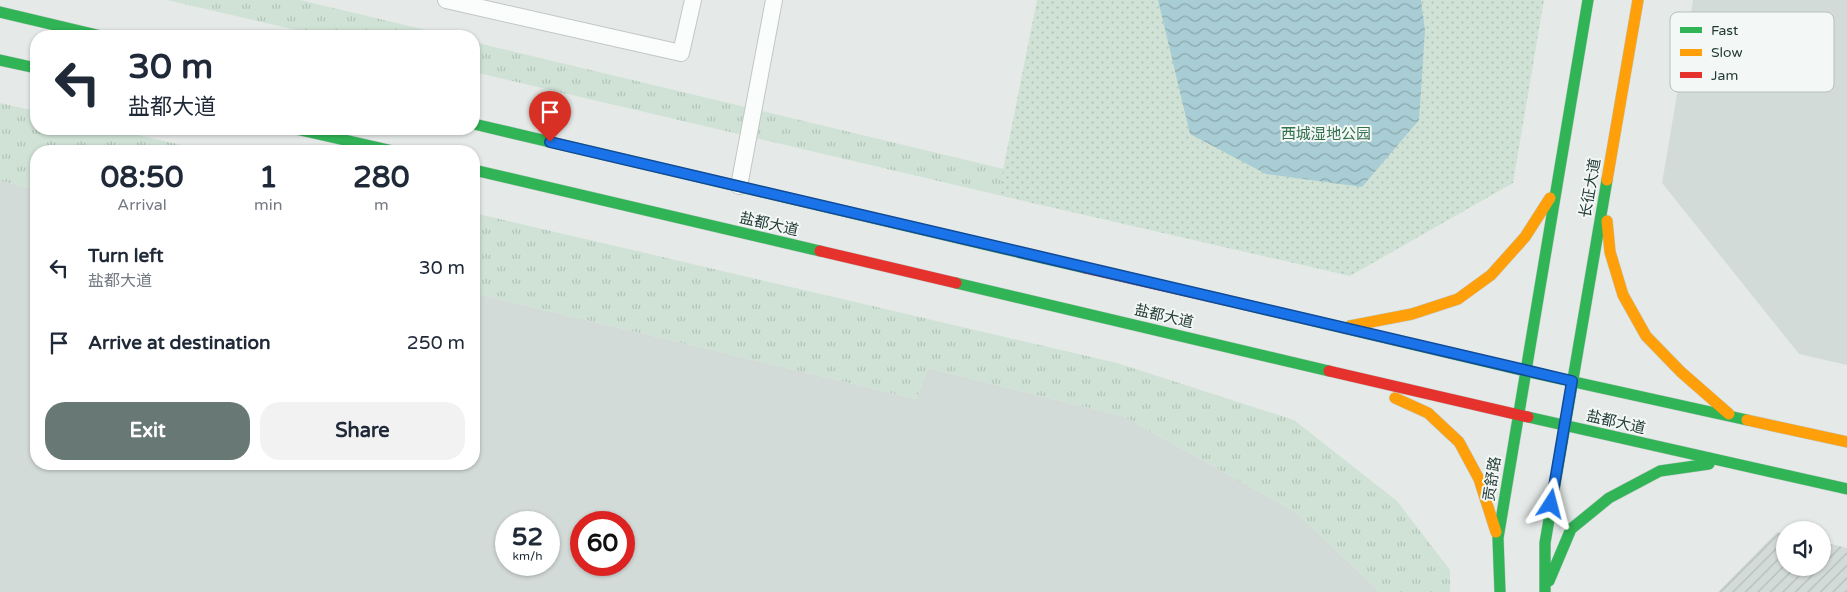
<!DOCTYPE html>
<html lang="en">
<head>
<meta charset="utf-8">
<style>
	body { margin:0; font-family:"Varela Round","Noto Sans SC",sans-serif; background:#f2f2f3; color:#1f2937; height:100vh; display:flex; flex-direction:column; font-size:19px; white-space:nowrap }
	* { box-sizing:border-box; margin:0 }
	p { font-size:16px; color:#747a83 }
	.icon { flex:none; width:28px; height:28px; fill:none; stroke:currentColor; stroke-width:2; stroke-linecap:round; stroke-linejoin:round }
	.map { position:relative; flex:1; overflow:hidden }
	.sheet { position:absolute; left:30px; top:145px; width:450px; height:325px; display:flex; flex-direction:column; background:#fff; border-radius:20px; box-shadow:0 1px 4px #0004 }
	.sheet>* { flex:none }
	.guide { position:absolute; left:30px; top:30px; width:450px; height:105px; border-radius:20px; box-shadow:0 1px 4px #0004; background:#fff; color:#1f2937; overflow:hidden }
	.fabs { position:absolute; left:1776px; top:521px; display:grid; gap:10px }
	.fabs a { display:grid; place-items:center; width:55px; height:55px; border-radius:50%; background:#fff; box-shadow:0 1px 4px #0004; font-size:25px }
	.speed { position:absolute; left:495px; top:511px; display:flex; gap:10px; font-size:25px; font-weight:700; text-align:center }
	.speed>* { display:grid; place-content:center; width:65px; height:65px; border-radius:50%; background:#fff; box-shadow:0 1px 4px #0004; line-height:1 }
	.speed small { font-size:12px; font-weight:400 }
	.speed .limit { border:8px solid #d22; background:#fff; color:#111 }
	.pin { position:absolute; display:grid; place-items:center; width:42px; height:42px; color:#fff; margin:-51px -21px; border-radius:50% 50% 50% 0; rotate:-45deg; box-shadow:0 0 5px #0007 }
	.pin .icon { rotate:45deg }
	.me { position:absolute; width:55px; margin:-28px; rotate:9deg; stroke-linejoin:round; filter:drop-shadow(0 0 4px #0008) }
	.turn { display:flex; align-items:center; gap:18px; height:105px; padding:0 15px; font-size:22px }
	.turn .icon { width:65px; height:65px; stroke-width:2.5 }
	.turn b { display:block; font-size:35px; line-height:42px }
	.eta { display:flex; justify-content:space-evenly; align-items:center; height:85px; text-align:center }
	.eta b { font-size:30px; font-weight:700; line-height:35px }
	.cta { display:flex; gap:10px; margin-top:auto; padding:10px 15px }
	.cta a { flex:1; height:58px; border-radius:20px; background:#687874; color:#fff; font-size:20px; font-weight:700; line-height:58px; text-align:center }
	.cta a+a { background:#f2f2f3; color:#1f2937 }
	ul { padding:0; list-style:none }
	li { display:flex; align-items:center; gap:15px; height:75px; padding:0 15px }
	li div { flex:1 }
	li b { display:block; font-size:19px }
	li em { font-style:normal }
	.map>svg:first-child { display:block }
</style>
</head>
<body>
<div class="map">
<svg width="1847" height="592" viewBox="0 0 1847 592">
	<defs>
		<pattern id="industrial-furrows" width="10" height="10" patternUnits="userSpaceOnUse" patternTransform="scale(1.25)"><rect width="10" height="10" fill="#d3dbd8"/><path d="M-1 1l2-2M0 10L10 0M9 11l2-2" fill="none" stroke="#b5bdba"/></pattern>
		<pattern id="grass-tufts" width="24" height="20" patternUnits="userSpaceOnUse" patternTransform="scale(1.25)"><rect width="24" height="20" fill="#d0e2d6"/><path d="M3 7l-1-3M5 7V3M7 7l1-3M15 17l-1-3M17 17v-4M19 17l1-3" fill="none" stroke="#b2c3b8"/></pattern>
		<pattern id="park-dots" width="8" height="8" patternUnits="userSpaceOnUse" patternTransform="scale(1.25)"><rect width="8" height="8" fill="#d0e2d6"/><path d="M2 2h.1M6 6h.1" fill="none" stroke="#b2c3b8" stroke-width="1.8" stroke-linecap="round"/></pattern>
		<pattern id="water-waves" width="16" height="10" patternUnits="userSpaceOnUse" patternTransform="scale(1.25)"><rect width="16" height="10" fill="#a9cdd4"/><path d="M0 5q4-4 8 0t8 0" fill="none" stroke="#89a8ad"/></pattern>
	</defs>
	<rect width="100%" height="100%" fill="#e5eae8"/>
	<path fill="#d3dbd8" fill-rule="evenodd" d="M1693,0h154v365l-48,-11 -137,-171z
		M0,181l36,8v275h438v-171l442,106 12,-31 195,48 173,96 84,80h-1380zM506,522h43v43h-43zM581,522h43v43h-43z"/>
	<path fill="url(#industrial-furrows)" d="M1777,532l8,2v34h37l1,-26 24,6v44h-129z"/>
	<path fill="url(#grass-tufts)" d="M167,0h133l151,36h-129z
		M474,42l530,127 -6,26 -524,-123z
		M0,103l36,8v18h75l97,22h-172v38l-36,-8z
		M474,213l643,150 177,57 103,81 53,69v22h-70l-84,-80 -173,-96 -195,-48 -12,31 -442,-106z"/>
	<path fill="url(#park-dots)" d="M1037,0h507l-31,183 -163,93 -352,-81z"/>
	<path fill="url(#water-waves)" d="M1158,0h263l4,30 -6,90 -57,67 -96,-13 -76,-40z"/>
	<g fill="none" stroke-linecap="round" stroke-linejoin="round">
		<defs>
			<path id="lane" d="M446,0l235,53 12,-53
				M739,186l35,-186"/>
			<path id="fast" d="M0,12l101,24
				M0,60l36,8
				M474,124l611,144
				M296,129l97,22
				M474,170l346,81
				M956,283l373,88
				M1225,300l300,71 222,49
				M1528,417l319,72
				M1549,581l22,-52 38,-31 51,-27 49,-7
				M1500,592l-2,-54 90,-538
				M1545,592v-49l62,-363"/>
			<path id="slow" d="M1607,180l31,-180
				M1607,221l3,31 13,43 23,41 35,36 48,42
				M1350,326l62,-12 46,-15 33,-24 34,-38 25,-39
				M1395,398l33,15 31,29 20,37 17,53
				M1747,420l100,22"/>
			<path id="jam" d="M820,251l136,32
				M1085,268l140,32
				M1329,371l199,46"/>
		</defs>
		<use href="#lane" stroke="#c2c7c5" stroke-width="18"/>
		<use href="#fast" stroke="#c1c9c7" stroke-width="12"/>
		<use href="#slow" stroke="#c1c9c7" stroke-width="12"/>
		<use href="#jam" stroke="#c1c9c7" stroke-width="12"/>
		<use href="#lane" stroke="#fbfcfc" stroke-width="16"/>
		<use href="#fast" stroke="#30b455" stroke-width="11"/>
		<use href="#slow" stroke="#ff9f0a" stroke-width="11"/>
		<use href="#jam" stroke="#e5322d" stroke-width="11"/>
	</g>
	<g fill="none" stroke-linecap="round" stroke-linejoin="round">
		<defs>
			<path id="route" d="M550,142l1022,239 -21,123"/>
		</defs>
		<use href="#route" stroke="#114b97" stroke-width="12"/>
		<use href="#route" stroke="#1a73e8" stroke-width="9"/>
	</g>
	<g text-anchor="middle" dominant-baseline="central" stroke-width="4" stroke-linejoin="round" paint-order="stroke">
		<g font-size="15" fill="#316f4d" stroke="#f3f8f6">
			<text x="1326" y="134">西城湿地公园</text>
		</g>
		<g font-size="15" fill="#243b36" stroke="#f3f8f6">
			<text transform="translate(1590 188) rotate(-80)">长征大道</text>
			<text transform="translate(769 224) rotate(13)">盐都大道</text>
			<text transform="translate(1164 316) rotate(13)">盐都大道</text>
			<text transform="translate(1616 422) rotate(13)">盐都大道</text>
			<text transform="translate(1492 479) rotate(-81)">贡舒路</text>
		</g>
	</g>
	<rect x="1670" y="12" width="164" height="80" rx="8" fill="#f3f8f6" stroke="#b5bfbc" stroke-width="1"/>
	<rect x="1680" y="27" width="22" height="6" fill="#30b455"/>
	<rect x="1680" y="49" width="22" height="7" fill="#ff9f0a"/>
	<rect x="1680" y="72" width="22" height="6" fill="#e5322d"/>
	<g font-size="14" fill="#243b36">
		<text x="1711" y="35">Fast</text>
		<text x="1711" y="57">Slow</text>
		<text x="1711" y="80">Jam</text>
	</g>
</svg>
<div class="fabs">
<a><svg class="icon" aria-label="sound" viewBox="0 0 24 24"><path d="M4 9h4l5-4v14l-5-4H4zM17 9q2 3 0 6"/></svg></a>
</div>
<div class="speed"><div>52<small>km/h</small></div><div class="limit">60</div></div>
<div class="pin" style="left:550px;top:142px;background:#d93025"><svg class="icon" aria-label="arrive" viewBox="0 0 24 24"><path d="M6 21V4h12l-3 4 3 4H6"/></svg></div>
<svg class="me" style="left:1551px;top:504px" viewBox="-20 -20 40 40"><path d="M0-17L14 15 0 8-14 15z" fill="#1a73e8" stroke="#fff" stroke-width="4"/></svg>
<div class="guide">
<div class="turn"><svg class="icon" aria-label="left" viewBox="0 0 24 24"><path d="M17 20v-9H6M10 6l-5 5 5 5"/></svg><div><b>30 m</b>盐都大道</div></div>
</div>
<section class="sheet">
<div class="eta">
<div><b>08:50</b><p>Arrival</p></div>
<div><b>1</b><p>min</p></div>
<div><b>280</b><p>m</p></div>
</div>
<ul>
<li><svg class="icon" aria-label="left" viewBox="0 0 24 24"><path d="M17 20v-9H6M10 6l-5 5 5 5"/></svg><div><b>Turn left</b><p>盐都大道</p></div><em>30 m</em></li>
<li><svg class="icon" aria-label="arrive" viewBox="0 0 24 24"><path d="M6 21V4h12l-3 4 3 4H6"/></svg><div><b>Arrive at destination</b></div><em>250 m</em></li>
</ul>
<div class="cta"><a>Exit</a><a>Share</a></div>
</section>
</div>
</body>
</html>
